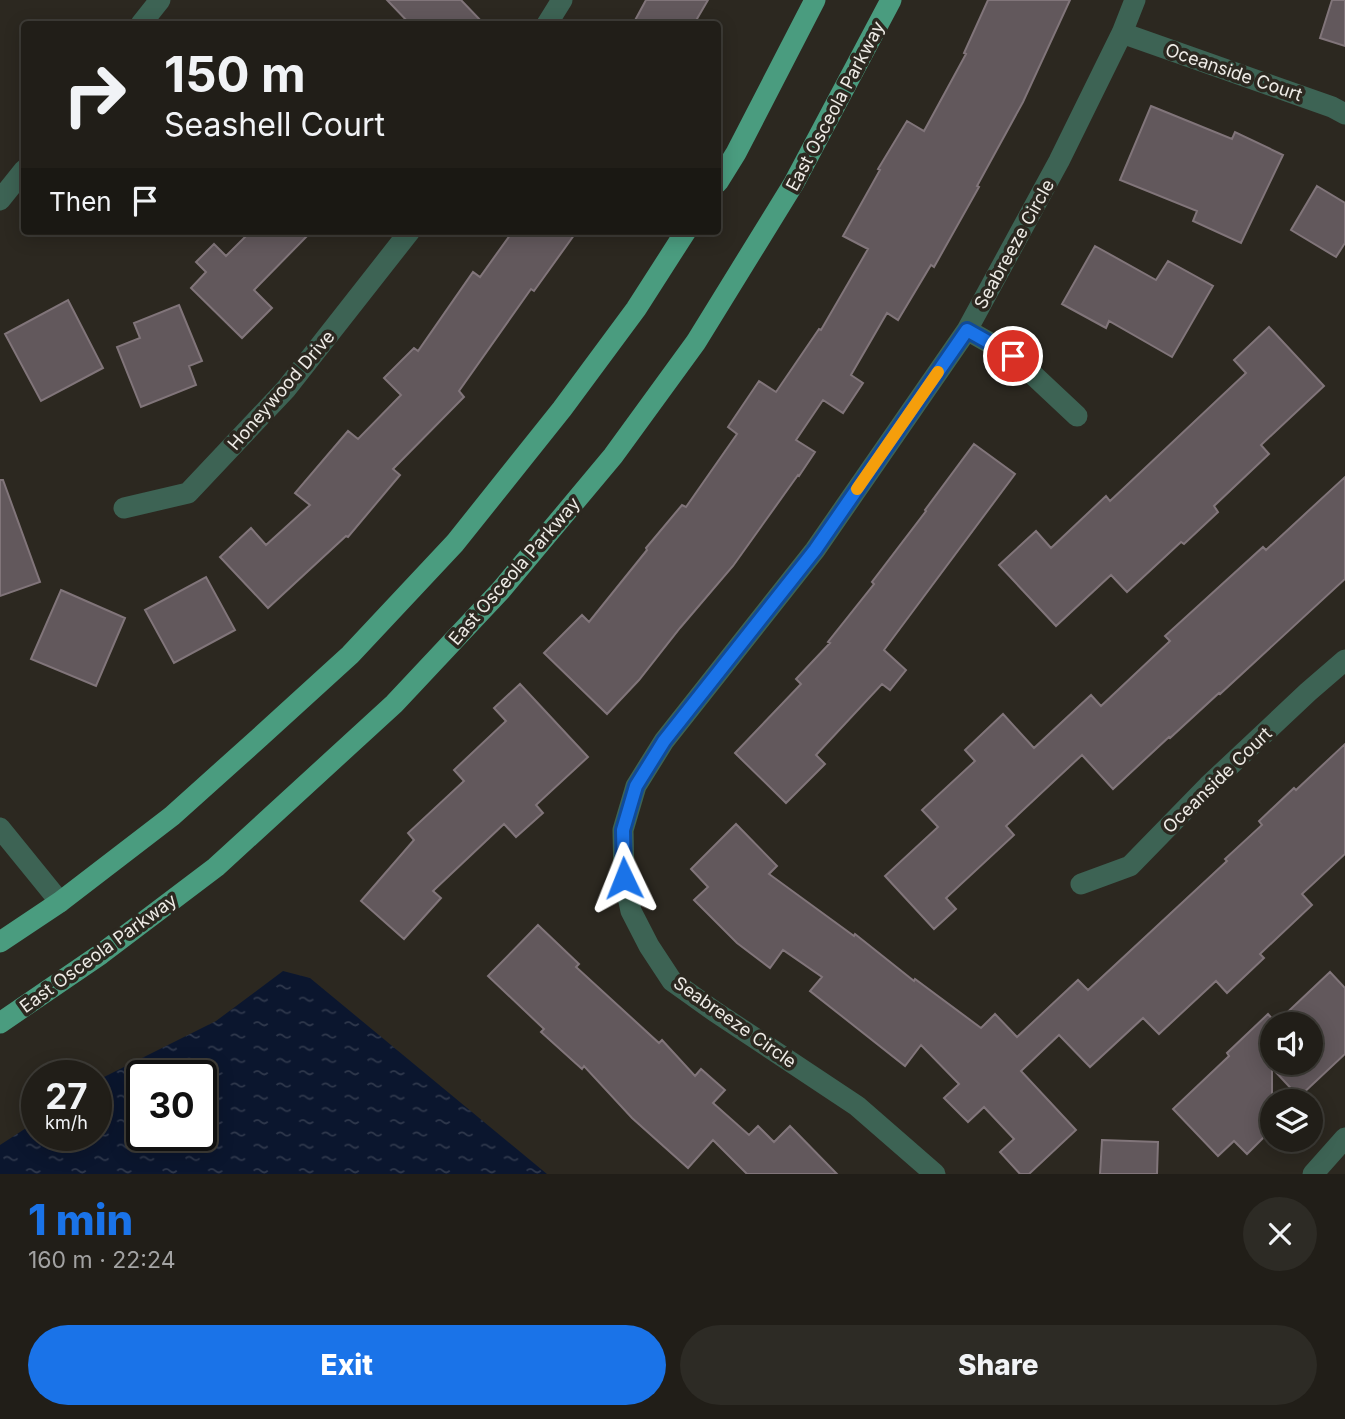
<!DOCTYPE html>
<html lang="en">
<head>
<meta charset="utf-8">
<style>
	body { margin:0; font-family:Inter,sans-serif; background:#2d2b25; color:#f1f3f6; height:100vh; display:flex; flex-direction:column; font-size:26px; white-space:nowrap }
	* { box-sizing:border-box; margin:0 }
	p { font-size:23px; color:#a2a2a2 }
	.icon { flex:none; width:38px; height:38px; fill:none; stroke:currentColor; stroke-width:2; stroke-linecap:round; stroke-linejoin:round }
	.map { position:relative; height:1174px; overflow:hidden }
	.details { display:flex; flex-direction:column; background:#211e18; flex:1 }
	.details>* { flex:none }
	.hud { position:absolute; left:21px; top:21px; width:700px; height:214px; border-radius:7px; box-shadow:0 4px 18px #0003,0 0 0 2px #3e3c37; background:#211e18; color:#f1f3f6; overflow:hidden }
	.buttons { position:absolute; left:1260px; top:1012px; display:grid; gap:14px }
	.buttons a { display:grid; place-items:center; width:63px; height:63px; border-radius:50%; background:#211e18; box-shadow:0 4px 18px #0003,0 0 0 2px #3e3c37; font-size:35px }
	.speed { position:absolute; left:21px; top:1060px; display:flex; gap:14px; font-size:35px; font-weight:700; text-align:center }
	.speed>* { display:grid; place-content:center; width:91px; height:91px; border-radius:50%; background:#211e18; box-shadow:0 4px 18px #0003,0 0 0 2px #3e3c37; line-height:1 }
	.speed small { font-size:18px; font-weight:400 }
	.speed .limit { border:4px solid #111; border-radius:10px; background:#fff; color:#111 }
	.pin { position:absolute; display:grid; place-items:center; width:60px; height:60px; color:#fff; margin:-30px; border:4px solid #fff; border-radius:50%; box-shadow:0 2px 7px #0007 }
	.me { position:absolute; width:77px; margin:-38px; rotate:358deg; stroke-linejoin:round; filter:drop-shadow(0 0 5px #0008) }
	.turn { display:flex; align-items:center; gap:24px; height:147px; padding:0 28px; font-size:32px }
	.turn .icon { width:91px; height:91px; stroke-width:2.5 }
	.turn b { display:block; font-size:49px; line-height:60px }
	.then { display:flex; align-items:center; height:66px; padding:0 28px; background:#0003; gap:14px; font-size:26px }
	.round { display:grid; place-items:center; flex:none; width:74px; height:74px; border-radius:37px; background:#2d2b25 }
	.head { display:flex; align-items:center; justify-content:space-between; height:119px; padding:0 28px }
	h1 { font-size:42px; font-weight:800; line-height:52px; color:#1a73e8 }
	.action { display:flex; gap:14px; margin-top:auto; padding:14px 28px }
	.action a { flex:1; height:80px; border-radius:42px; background:#1a73e8; color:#fff; font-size:28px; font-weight:800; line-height:80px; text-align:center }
	.action a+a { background:#2d2b25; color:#f1f3f6 }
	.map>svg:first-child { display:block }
</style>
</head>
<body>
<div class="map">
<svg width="1345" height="1174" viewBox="0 0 1345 1174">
	<defs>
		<pattern id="water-ripples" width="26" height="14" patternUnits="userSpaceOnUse" patternTransform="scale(1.75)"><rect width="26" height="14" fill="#0b162e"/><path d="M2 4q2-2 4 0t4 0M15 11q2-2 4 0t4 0" fill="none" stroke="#2f384c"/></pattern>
	</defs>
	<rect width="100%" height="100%" fill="#2c2820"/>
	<path fill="url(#water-ripples)" fill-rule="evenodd" d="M283,971l27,7 237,196h-547v-29l37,-24v15h59v-55l120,-60zM142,1076h59v60h-59z"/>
	<path fill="#62585c" stroke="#81757a" stroke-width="2" fill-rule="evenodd" d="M387,0h74l23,24h-74z
		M646,0h62l-14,24h-61z
		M988,0h82l-47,102 -46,84 2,1 -45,80 -3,-2 -33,55 -11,-7 -36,62 12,8 -20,30 -20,-13 -27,40 19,12 -16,24 -1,-1 -65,91 -53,62 -41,52 -32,34 -63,-61 38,-38 7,7 58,-72 -1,-2 36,-43 4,2 51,-73 -9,-7 31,-46 17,11 43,-63 2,1 47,-81 -25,-13 37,-66 -2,-1 29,-48 17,10 42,-77 -2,-1z
		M1332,0h13v46l-25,-8z
		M1151,106l81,33 3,-7 48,23 -42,88 -48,-22 4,-10 -77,-31z
		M1317,186l28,17v40l-9,14 -45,-27z
		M251,231h61l-58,59 18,18 -30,30 -51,-50 15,-16 -10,-10 18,-18 12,12z
		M513,231h64l-43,60 -3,-2 -72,102 5,6 -71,72 7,6 -52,62 -2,-1 -78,72 -48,-51 31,-29 15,17 44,-40 -15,-12 53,-62 10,8 43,-44 -17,-17 30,-30 4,3 55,-79 7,5z
		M1095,246l61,34 12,-19 45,25 -41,71 -63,-36 -3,7 -44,-24z
		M68,300l35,68 -62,33 -36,-67z
		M179,305l23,56 -13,5 7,19 -55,22 -24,-60 23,-9 -6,-15z
		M1269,327l55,59 -63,59 8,9 -55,52 4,6 -34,32 -3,-2 -54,50 -16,-17 -55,51 -57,-61 37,-34 15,17 55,-52 4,5 136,-128 -12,-13z
		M974,444l41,30 -131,176 22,20 -16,20 -8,-6 -66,71 9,9 -39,39 -51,-50 66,-69 -5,-5 34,-36 -2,-1 46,-58 -2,-2 54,-71 -1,-1z
		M1345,477v102l-125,115 -1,-1 -49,45 -1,-1 -56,52 -31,-34 -76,71 8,9 -68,63 10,11 -22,20 -49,-53 53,-49 -16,-17 53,-49 -10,-11 38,-36 31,34 57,-53 10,11 69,-65 -5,-5 98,-89 3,3z
		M0,480h3l37,102 -40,14z
		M206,577l29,53 -61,33 -29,-53z
		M61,590l64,28 -29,68 -65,-27z
		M520,684l68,73 -52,48 7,8 -27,24 -12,-13 -71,67 8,7 -37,41 -43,-38 53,-61 -6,-7 56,-52 -10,-11 52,-49 -12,-13z
		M1345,744v110l-43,40 10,11 -52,49 4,4 -37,35 -11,-12 -57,53 -16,-16 -53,49 -31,-32 -38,36 55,59 -47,44h-9l-20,-22 14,-13 -30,-32 -16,15 -24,-24 15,-14 -38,-39 -16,21 -95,-75 12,-14 -39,-27 -13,18 -33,-25 -43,-43 14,-13 -17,-18 45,-45 41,42 -8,8 85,62 1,-2 59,47 1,-2 66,49 14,-14 22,23 61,-57 10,10 139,-129 -2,-2 37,-34 -3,-4 35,-33 2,2z
		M538,925l41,39 -3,3 83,76 3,-3 33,36 6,-7 24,21 -12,13 36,32 9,-9 16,16 16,-16 47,48h-90l-34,-34 -25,28 -56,-50 -48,-52 -2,3 -41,-37 3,-3 -56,-53z
		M1330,972l15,16v66l-46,43 -27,-29v61l-25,25 -13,-13 -16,15 -45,-47 56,-53 -2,-3 41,-39 8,9zM1272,1024h39v38h-39z
		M1102,1140l56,2 -1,32h-57z"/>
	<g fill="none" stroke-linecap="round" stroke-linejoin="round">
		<path stroke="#3d6354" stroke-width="21" d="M141,24l19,-24
			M547,24l15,-24
			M1122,33l210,74 13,7
			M0,200l24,-30
			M967,330l46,26 64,60
			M124,508l64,-15 98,-104 124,-158
			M0,828l60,74
			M1081,884l49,-18 78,-80 100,-94 37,-32
			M935,1174l-78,-68 -143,-95 -42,-30 -23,-35 -18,-35 -7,-33 -1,-48 13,-44 28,-45 151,-191 152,-220 92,-169 63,-128 13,-33
			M1313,1174l32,-36"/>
		<path stroke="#4a9c7f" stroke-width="21" d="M718,182l18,-29 79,-153
			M0,942l60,-40 112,-86 88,-79 90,-82 105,-112 107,-134 74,-100 50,-78
			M0,1023l101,-69 115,-87 178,-163 107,-114 112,-134 83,-114 98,-159 97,-183"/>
	</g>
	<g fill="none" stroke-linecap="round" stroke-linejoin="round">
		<defs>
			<path id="route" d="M624,878l-1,-48 13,-44 28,-45 151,-191 152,-220 46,26"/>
		</defs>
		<use href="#route" stroke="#114b97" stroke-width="18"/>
		<use href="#route" stroke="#1a73e8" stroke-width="12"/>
		<path stroke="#f59e0b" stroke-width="12" d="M857,489l81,-117"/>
	</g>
	<g text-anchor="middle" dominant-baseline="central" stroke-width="7" stroke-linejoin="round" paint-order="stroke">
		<g font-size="18" fill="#eeebe6" stroke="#2c2820">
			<text transform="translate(1234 72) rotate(19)">Oceanside Court</text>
			<text transform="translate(835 106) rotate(-62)">East Osceola Parkway</text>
			<text transform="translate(1014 244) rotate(-61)">Seabreeze Circle</text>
			<text transform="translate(281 390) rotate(-49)">Honeywood Drive</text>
			<text transform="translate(514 571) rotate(-49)">East Osceola Parkway</text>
			<text transform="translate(1217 780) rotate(-44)">Oceanside Court</text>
			<text transform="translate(98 953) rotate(-36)">East Osceola Parkway</text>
			<text transform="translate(735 1022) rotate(35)">Seabreeze Circle</text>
		</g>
	</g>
</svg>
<div class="buttons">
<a><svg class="icon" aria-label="sound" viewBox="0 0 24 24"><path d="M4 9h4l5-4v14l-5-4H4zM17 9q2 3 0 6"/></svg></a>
<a><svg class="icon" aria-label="layers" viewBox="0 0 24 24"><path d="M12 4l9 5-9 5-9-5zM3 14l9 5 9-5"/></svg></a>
</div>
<div class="speed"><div>27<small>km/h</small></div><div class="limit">30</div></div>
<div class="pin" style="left:1013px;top:356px;background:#d93025"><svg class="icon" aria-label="arrive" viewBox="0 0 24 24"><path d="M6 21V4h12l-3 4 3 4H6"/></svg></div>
<svg class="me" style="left:624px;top:878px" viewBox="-20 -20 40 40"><path d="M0-17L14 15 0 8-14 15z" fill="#1a73e8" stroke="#fff" stroke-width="4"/></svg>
<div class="hud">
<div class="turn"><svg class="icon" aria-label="right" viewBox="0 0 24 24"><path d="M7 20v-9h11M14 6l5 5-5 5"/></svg><div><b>150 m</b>Seashell Court</div></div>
<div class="then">Then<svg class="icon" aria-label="arrive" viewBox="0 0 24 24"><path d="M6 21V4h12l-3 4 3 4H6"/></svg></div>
</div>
</div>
<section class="details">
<div class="head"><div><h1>1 min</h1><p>160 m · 22:24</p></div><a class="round"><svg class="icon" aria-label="close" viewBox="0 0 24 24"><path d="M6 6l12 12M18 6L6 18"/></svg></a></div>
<div class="action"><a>Exit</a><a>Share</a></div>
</section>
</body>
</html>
